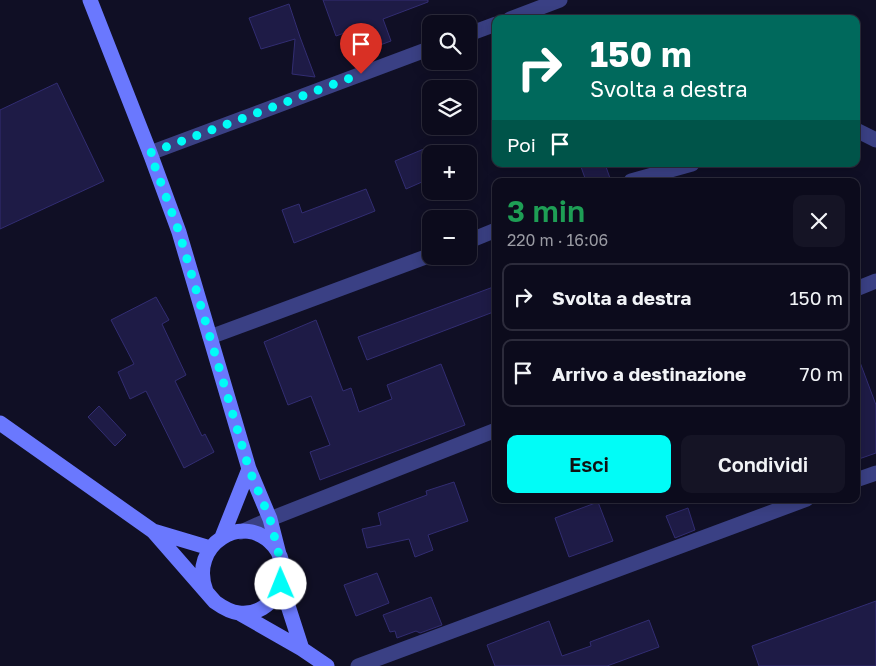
<!DOCTYPE html>
<html lang="it">
<head>
<meta charset="utf-8">
<style>
	body { margin:0; font-family:"Golos Text",sans-serif; background:#151425; color:#f1f3f6; height:100vh; display:flex; flex-direction:column; font-size:19px; white-space:nowrap }
	* { box-sizing:border-box; margin:0 }
	p { font-size:16px; color:#9a9ba3 }
	.icon { flex:none; width:28px; height:28px; fill:none; stroke:currentColor; stroke-width:2; stroke-linecap:round; stroke-linejoin:round }
	.map { position:relative; flex:1; overflow:hidden }
	.panel { position:absolute; left:492px; top:178px; width:368px; height:325px; display:flex; flex-direction:column; background:#0c0b1c; border-radius:10px; box-shadow:0 2px 12px #0003,0 0 0 1px #2c2b3b }
	.panel>* { flex:none }
	.hud { position:absolute; left:492px; top:15px; width:368px; height:152px; border-radius:10px; box-shadow:0 2px 12px #0003,0 0 0 1px #2c2b3b; background:#00695c; color:#fff; overflow:hidden }
	.buttons { position:absolute; left:422px; top:15px; display:grid; gap:10px }
	.buttons a { display:grid; place-items:center; width:55px; height:55px; border-radius:10px; background:#0c0b1c; box-shadow:0 2px 12px #0003,0 0 0 1px #2c2b3b; font-size:25px }
	.pin { position:absolute; display:grid; place-items:center; width:42px; height:42px; color:#fff; margin:-51px -21px; border-radius:50% 50% 50% 0; rotate:-45deg; box-shadow:0 0 5px #0007 }
	.pin .icon { rotate:45deg }
	.me { position:absolute; width:55px; margin:-28px; rotate:359deg; stroke-linejoin:round; filter:drop-shadow(0 0 4px #0008) }
	.turn { display:flex; align-items:center; gap:18px; height:105px; padding:0 15px; font-size:22px }
	.turn .icon { width:65px; height:65px; stroke-width:2.5 }
	.turn b { display:block; font-size:35px; line-height:42px }
	.then { display:flex; align-items:center; height:48px; padding:0 15px; background:#0003; gap:10px; font-size:19px }
	.round { display:grid; place-items:center; flex:none; width:52px; height:52px; border-radius:10px; background:#151425 }
	.headline { display:flex; align-items:center; justify-content:space-between; height:85px; padding:0 15px }
	h1 { font-size:30px; font-weight:600; line-height:38px; color:#1e9e55 }
	.primary-button { display:flex; gap:10px; margin-top:auto; padding:10px 15px }
	.primary-button a { flex:1; height:58px; border-radius:10px; background:#01fcf7; color:#111; font-size:20px; font-weight:600; line-height:58px; text-align:center }
	.primary-button a+a { background:#151425; color:#f1f3f6 }
	ul { padding:0; list-style:none }
	li { display:flex; align-items:center; gap:15px; height:68px; margin:0 10px 8px; padding:0 5px; border:2px solid #2c2b3b; border-radius:10px }
	li div { flex:1 }
	li b { display:block; font-size:19px }
	li em { font-style:normal }
	.map>svg:first-child { display:block }
</style>
</head>
<body>
<div class="map">
<svg width="876" height="666" viewBox="0 0 876 666">
	<rect width="100%" height="100%" fill="#100f25"/>
	<path fill="#1e1b46" stroke="#322d72" d="M323,0h105v2l-45,17 8,22 -22,8 -8,-22 -25,9z
		M289,4l11,33 15,40 -23,-3 3,-35 -34,10 -12,-31z
		M57,83l47,98 -104,48v-119z
		M431,146v32l-25,11 -11,-28z
		M580,164h25l6,17h-25z
		M366,189l9,22 -81,32 -12,-33 17,-6 3,9z
		M496,286v25l-129,49 -9,-23z
		M156,297l13,23 -7,4 24,51 -11,6 27,55 3,-2 9,18 -30,16 -38,-77 -16,8 -12,-27 16,-8 -23,-44z
		M316,320l27,71 8,-3 8,24 33,-13 -5,-14 54,-21 24,61 -145,55 -10,-28 20,-7 -19,-49 -23,9 -24,-63z
		M858,357l18,48v48l-20,7v-102z
		M99,406l27,29 -11,11 -27,-29z
		M454,482l14,39 -40,14 5,15 -18,7 -6,-18 -42,9 -5,-19 19,-4 -3,-12 49,-18 -1,-4z
		M598,502l15,39 -44,16 -14,-39z
		M688,508l7,22 -20,8 -9,-22z
		M377,573l12,30 -33,13 -12,-31z
		M431,597l11,28 -22,8 -4,-2 -19,7 -2,-7 -5,1 -7,-17z
		M876,601v65h-117l-7,-20z
		M649,620l10,27 -52,19h-112l-8,-21 62,-24 13,35 29,-10 -1,-4z"/>
	<g fill="none" stroke-linecap="round" stroke-linejoin="round">
		<path stroke="#3a4084" stroke-width="15" d="M510,19l50,-19
			M469,34l27,-10
			M856,130l20,10
			M150,153l281,-105
			M631,181l61,-17
			M469,241l27,-11
			M856,289l20,-8
			M210,337l221,-82
			M856,480l20,-7
			M241,532l29,-13 226,-89
			M358,666l449,-167"/>
		<path stroke="#6a78fe" stroke-width="15" d="M90,0l60,153 29,79 70,237 21,50 10,39
			M0,423l153,108 62,71c7,5 15,10 24,11 35,4 57,-40 35,-67 -30,-36 -86,-1 -68,45
			M153,531l57,17
			M222,537l27,-68
			M281,584l21,65
			M239,613l63,36 25,17"/>
	</g>
	<g fill="none" stroke-linecap="round" stroke-linejoin="round">
		<path stroke="#01fcf7" stroke-width="9" stroke-dasharray="0 16.2" d="M281,584l2,-13 -13,-52 -21,-50 -70,-237 -29,-79 211,-79"/>
	</g>
</svg>
<div class="buttons">
<a><svg class="icon" aria-label="search" viewBox="0 0 24 24"><circle cx="10" cy="10" r="6"/><path d="M15 15l6 6"/></svg></a>
<a><svg class="icon" aria-label="layers" viewBox="0 0 24 24"><path d="M12 4l9 5-9 5-9-5zM3 14l9 5 9-5"/></svg></a>
<a>+</a>
<a>−</a>
</div>
<div class="pin" style="left:361px;top:74px;background:#d93025"><svg class="icon" aria-label="arrive" viewBox="0 0 24 24"><path d="M6 21V4h12l-3 4 3 4H6"/></svg></div>
<svg class="me" style="left:281px;top:584px" viewBox="-20 -20 40 40"><circle r="19" fill="#fff"/><path d="M0-13L10 11 0 6-10 11z" fill="#01fcf7"/></svg>
<div class="hud">
<div class="turn"><svg class="icon" aria-label="right" viewBox="0 0 24 24"><path d="M7 20v-9h11M14 6l5 5-5 5"/></svg><div><b>150 m</b>Svolta a destra</div></div>
<div class="then">Poi<svg class="icon" aria-label="arrive" viewBox="0 0 24 24"><path d="M6 21V4h12l-3 4 3 4H6"/></svg></div>
</div>
<section class="panel">
<div class="headline"><div><h1>3 min</h1><p>220 m · 16:06</p></div><a class="round"><svg class="icon" aria-label="close" viewBox="0 0 24 24"><path d="M6 6l12 12M18 6L6 18"/></svg></a></div>
<ul>
<li><svg class="icon" aria-label="right" viewBox="0 0 24 24"><path d="M7 20v-9h11M14 6l5 5-5 5"/></svg><div><b>Svolta a destra</b></div><em>150 m</em></li>
<li><svg class="icon" aria-label="arrive" viewBox="0 0 24 24"><path d="M6 21V4h12l-3 4 3 4H6"/></svg><div><b>Arrivo a destinazione</b></div><em>70 m</em></li>
</ul>
<div class="primary-button"><a>Esci</a><a>Condividi</a></div>
</section>
</div>
</body>
</html>
